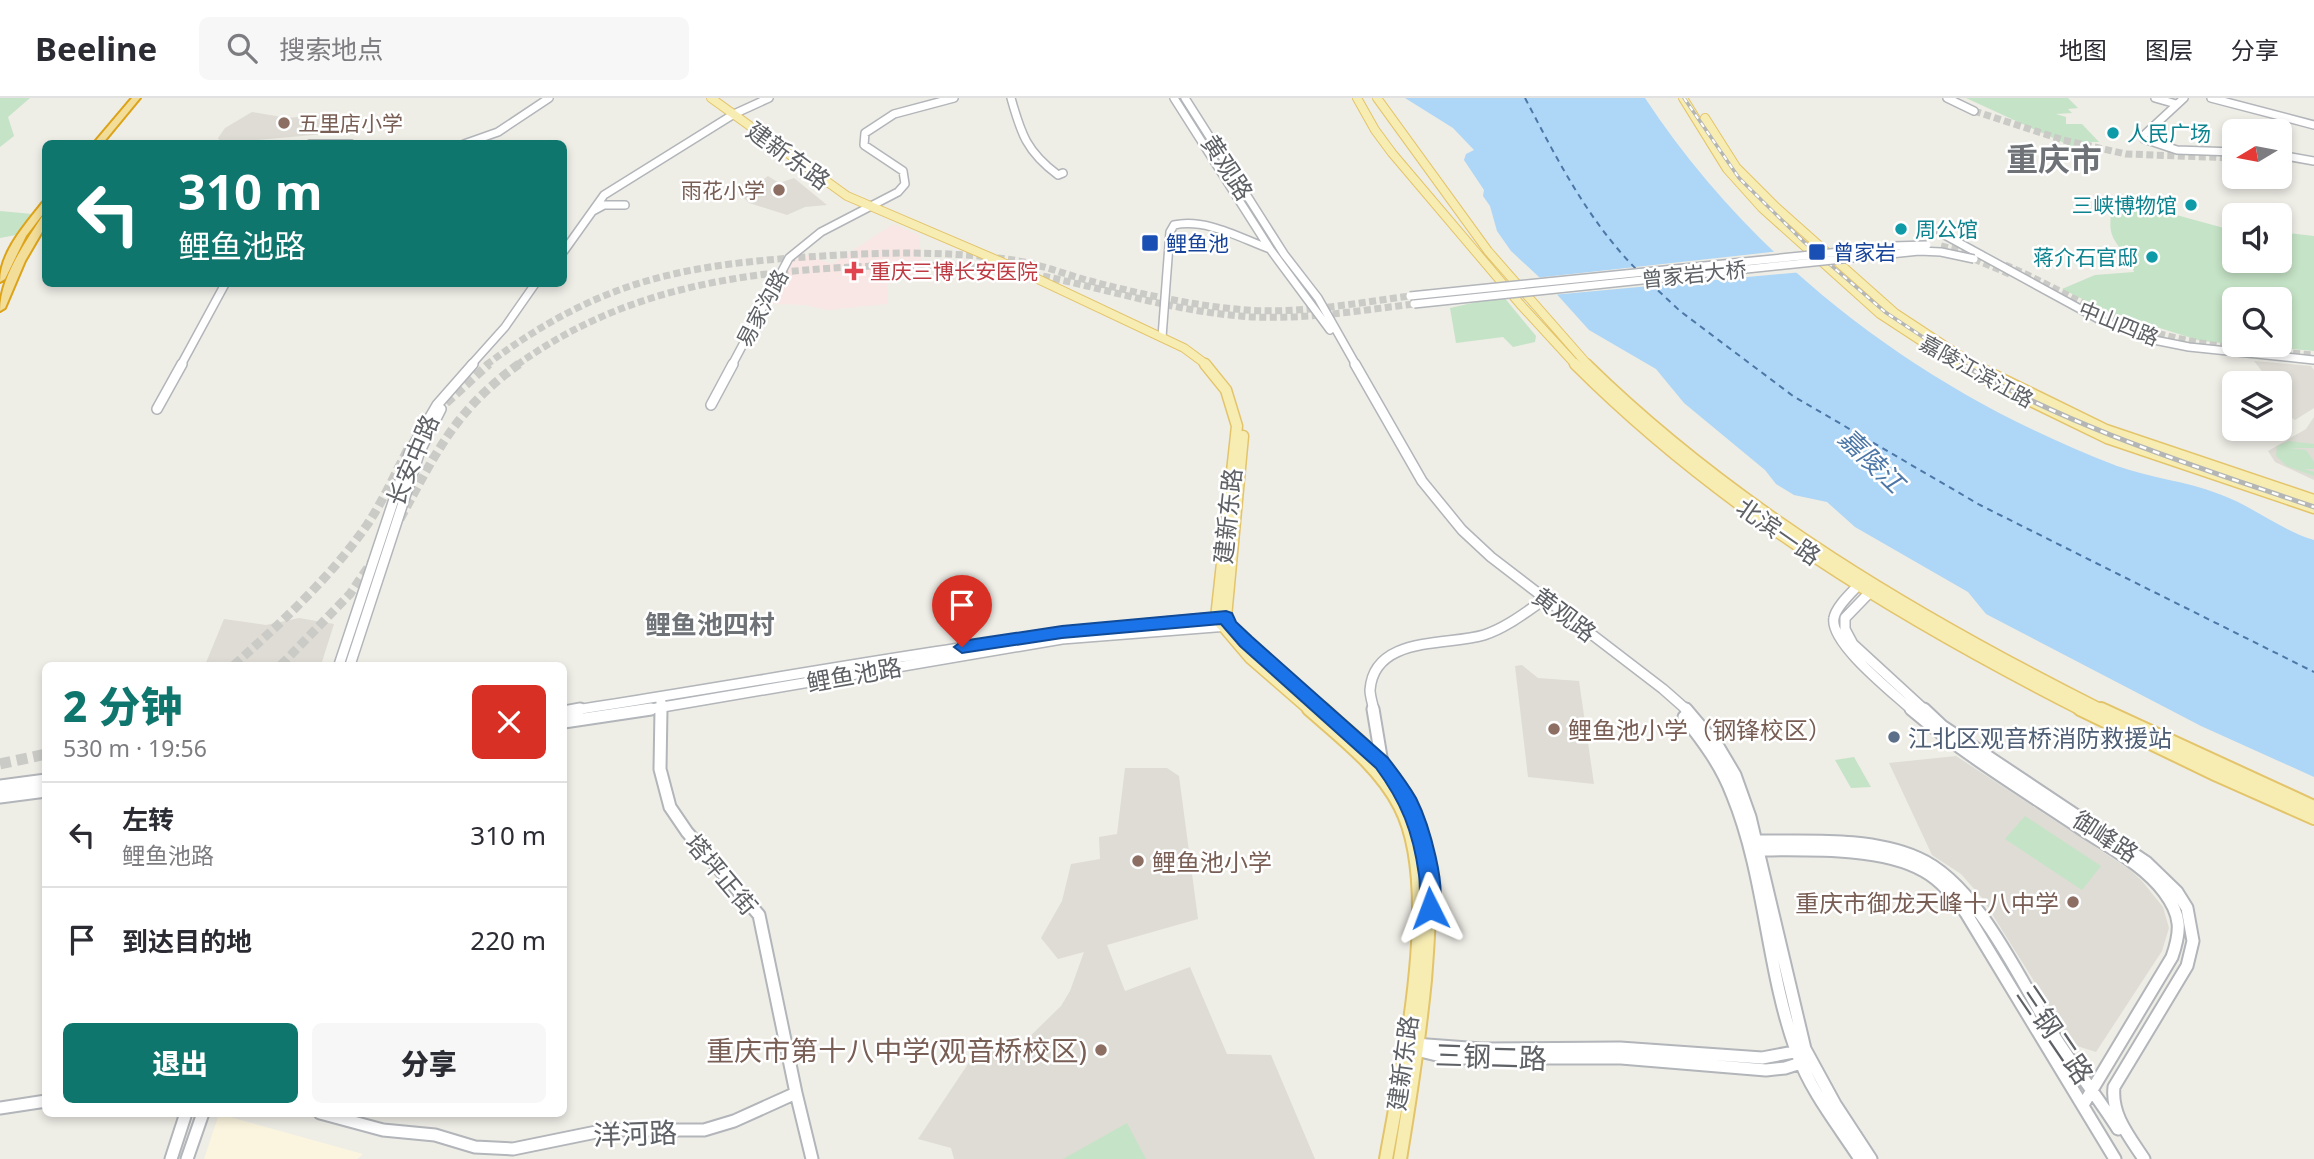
<!DOCTYPE html>
<html lang="zh">
<head>
<meta charset="utf-8">
<style>
	body { margin:0; font-family:"Noto Sans","Noto Sans SC",sans-serif; background:#f7f7f7; color:#2b2b33; height:100vh; display:flex; flex-direction:column; font-size:26px; white-space:nowrap }
	* { box-sizing:border-box; margin:0 }
	p { font-size:23px; color:#7c7c81 }
	.icon { flex:none; width:38px; height:38px; fill:none; stroke:currentColor; stroke-width:2; stroke-linecap:round; stroke-linejoin:round }
	.map { position:relative; flex:1; overflow:hidden }
	.sheet { position:absolute; left:42px; top:564px; width:525px; height:455px; display:flex; flex-direction:column; background:#fff; border-radius:10px; box-shadow:0 4px 10px #0003 }
	.sheet>* { flex:none }
	.top-card { position:absolute; left:42px; top:42px; width:525px; height:147px; border-radius:10px; box-shadow:0 4px 10px #0003; background:#0f766e; color:#fff; overflow:hidden }
	.needle { width:46px; rotate:260deg }
	.buttons { position:absolute; left:2222px; top:21px; display:grid; gap:14px }
	.buttons a { display:grid; place-items:center; width:70px; height:70px; border-radius:10px; background:#fff; box-shadow:0 4px 10px #0003; font-size:35px }
	.pin { position:absolute; display:grid; place-items:center; width:60px; height:60px; color:#fff; margin:-72px -30px; border-radius:50% 50% 50% 0; rotate:-45deg; box-shadow:0 0 7px #0007 }
	.pin .icon { rotate:45deg }
	.me { position:absolute; width:77px; margin:-38px; rotate:357deg; stroke-linejoin:round; filter:drop-shadow(0 0 5px #0008) }
	.turn { display:flex; align-items:center; gap:24px; height:147px; padding:0 21px; font-size:32px }
	.turn .icon { width:91px; height:91px; stroke-width:2.5 }
	.turn b { display:block; font-size:49px; line-height:60px }
	.round { display:grid; place-items:center; flex:none; width:74px; height:74px; border-radius:10px; background:#f7f7f7 }
	.head { display:flex; align-items:center; justify-content:space-between; height:119px; padding:0 21px }
	h1 { font-size:42px; font-weight:800; line-height:52px; color:#0f766e }
	.primary-button { display:flex; gap:14px; margin-top:auto; padding:14px 21px }
	.primary-button a { flex:1; height:80px; border-radius:10px; background:#0f766e; color:#fff; font-size:28px; font-weight:800; line-height:80px; text-align:center }
	.primary-button a+a { background:#f7f7f7; color:#2b2b33 }
	ul { padding:0; list-style:none }
	li { display:flex; align-items:center; gap:21px; height:105px; padding:0 21px; border-top:2px solid #e1e1e2 }
	li div { flex:1 }
	li b { display:block; font-size:26px }
	li em { font-style:normal }
	header { display:flex; align-items:center; gap:42px; box-sizing:border-box; height:98px; padding:0 35px; background:#fff; border-bottom:2px solid #e1e1e2 }
	header strong { font-size:33px }
	nav { display:flex; gap:38px; margin-inline-start:auto; font-size:24px }
	.search { width:490px; height:63px; background:#f7f7f7; display:flex; align-items:center; gap:18px; box-sizing:border-box; padding:0 24px; border-radius:10px; color:#7c7c81; font-size:26px }
	.map>svg:first-child { display:block }
</style>
</head>
<body>
<header>
<strong>Beeline</strong>
<div class="search"><svg class="icon" aria-label="search" viewBox="0 0 24 24"><circle cx="10" cy="10" r="6"/><path d="M15 15l6 6"/></svg>搜索地点</div>
<nav><a>地图</a><a>图层</a><a>分享</a></nav>
</header>
<div class="map">
<svg width="2314" height="1061" viewBox="0 0 2314 1061">
	<rect width="100%" height="100%" fill="#eeede6"/>
	<path fill="#fbf5df" d="M219,1016l144,40 -6,5h-153z"/>
	<path fill="#dedcd5" d="M252,14l35,6 46,-4 -1,3h6l-5,11 -6,1 -2,5 -104,9 -3,-5 7,-10z
		M768,78l11,7 15,-5 33,27 -22,2 -18,8 -38,-12 -7,-7z
		M2254,263l57,5 3,4v38l-19,12 -15,-10v-27h-9z
		M2314,319v63l-39,-18 -7,-11 38,-22z
		M299,520l35,6 -13,41h-116l19,-46 42,6z
		M1522,567l16,13 41,3 15,103 -66,-7 -13,-111z
		M1956,658l173,113 13,12 21,26 6,21 -7,23 -66,101 -22,-7 -92,-147 -21,-24 -29,-19 -43,-92z
		M1125,670h42l12,8 19,143 -91,26 18,46 65,-24 37,87 44,1 44,104h-361l-3,-11 -33,-9 62,-93 43,-3 38,-37 9,-15 14,-39 -26,7 -17,-21 21,-37 9,-37 29,-5 -1,-22 18,-3z"/>
	<path fill="#f9e7e5" d="M893,126l26,11 4,43 -36,3 1,23 -61,6 -21,-5 -38,-1 24,-42 8,-9 32,11z"/>
	<path fill="#c5e3c6" fill-rule="evenodd" d="M0,0h30l-22,19 6,19 -14,11z
		M1966,0h102l10,10 -10,1 4,4 -16,1 10,3v7h16l17,18h-19l4,5h-11z
		M2108,110l50,2 77,21v30h45v-29l34,4v115l-113,-10 -92,-29 -47,-23 33,-14 39,-3c-3,-15 -20,-26 -23,-41 -2,-9 2,-15 -3,-23zM2235,201h45v46h-45z
		M0,113l32,3 -16,21 -16,3z
		M1503,198l33,40 -1,6 -22,5 -10,-10 -47,6 -6,-35z
		M2289,343l25,3v4h-25l17,2 8,12v7h-10l10,3v4l-27,-10 -11,-10 1,-10z
		M1854,659l17,30 -20,1 -16,-28z
		M2025,718l76,50 -19,24 -77,-51z
		M1127,1025l19,36h-83z"/>
	<path fill="#aed6f6" d="M1405,0h240c112,170 283,296 472,368 33,12 69,15 102,28 34,12 61,36 95,46v237l-113,-51 -215,-112 -18,-22 -113,-65 -28,-25 -33,-7 -18,-11 -11,-14 -81,-67 -28,-34 -67,-39 -36,-40 -42,-39 -14,-20 -7,-25 -7,-10 1,-6 -20,-30 2,-6 8,-4 -21,-22z"/>
	<path fill="#eeede6" d="M1781,153l22,21 -251,23 -17,-17z"/>
	<g fill="none" stroke-linecap="round" stroke-linejoin="round">
		<path stroke="#4c77a7" stroke-width="2" stroke-dasharray="6 5" stroke-linecap="butt" d="M1525,0c32,61 62,121 111,171
			M1650,185l30,28 113,85 187,109 334,167"/>
		<path stroke="#cacac6" stroke-width="7" stroke-dasharray="7 3.5" stroke-linecap="butt" d="M1974,13l89,29 63,14 109,4
			M1941,148l37,9
			M1974,161l38,16
			M2005,167c46,19 88,47 136,63 55,19 115,22 173,27
			M486,267c42,-31 84,-57 133,-75 65,-24 136,-30 204,-34 63,-4 127,-5 190,4 27,4 51,14 77,21 50,13 105,25 156,29 55,4 110,-7 164,-14
			M517,267c101,-73 213,-92 335,-98 58,-3 117,-3 175,6 71,13 140,37 213,43 58,5 116,-5 174,-12"/>
		<path stroke="#cacac6" stroke-width="9" stroke-dasharray="9 4.5" stroke-linecap="butt" d="M436,314l53,-48
			M400,421c36,-66 55,-109 119,-155
			M234,567c48,-43 96,-87 133,-140 16,-24 28,-51 41,-76
			M281,567l69,-71 40,-59
			M345,567l27,-83"/>
		<path stroke="#cacac6" stroke-width="11" stroke-dasharray="11 6" stroke-linecap="butt" d="M0,666l46,-10"/>
		<defs>
			<path id="secondary-far2" d="M1011,0c10,36 16,54 47,77l5,-2
				M1174,0l96,151 60,81
				M1185,0l99,156 34,44 38,67
				M1947,0l27,13
				M2155,0l21,6
				M2184,0l-41,38 1,3 33,11 58,2
				M2211,0l103,27
				M310,46h41
				M464,46l34,-12 51,-34
				M2280,57l34,6
				M593,113l11,-6h21
				M1941,135l163,89 40,16 45,9 125,13
				M564,153l40,-56 130,-81 35,-16
				M1162,239l8,-105 4,-7c32,-7 66,13 96,24
				M181,267l44,-81
				M471,267l34,-38 30,-43
				M732,267l57,-107 32,-26 77,-40 7,-8 -2,-13 -39,-26 1,-12 29,-19 60,-16"/>
			<path id="secondary-far1" d="M1355,266l67,117 40,49 29,27 172,132 25,22
				M711,307l22,-41
				M157,311l25,-45
				M1864,481c-8,10 -28,26 -30,39 -5,25 61,76 79,93
				M1874,490l-29,30v11l8,15 73,67
				M339,567l71,-214 27,-46 36,-41
				M350,567l70,-214 21,-42
				M569,613c218,-33 433,-77 653,-94
				M639,613l423,-72 166,-13
				M661,613v-9
				M1374,613c-1,-6 -4,-15 -4,-21 4,-55 78,-44 114,-55 22,-7 42,-23 61,-36"/>
			<path id="secondary" d="M661,611l-1,60 10,38 17,25 72,83 37,178
				M1373,611l9,54
				M1686,611l33,39 16,27 15,42 55,232 30,55 36,55
				M1911,611c54,46 114,82 172,121 27,18 61,35 81,62 18,24 17,39 8,65l-89,148
				M1924,611l18,17 204,136 31,30 10,16 6,33 -6,25 -73,121c-3,28 15,49 30,72
				M564,614l16,-3
				M1684,619c19,24 37,48 48,77 34,83 34,175 65,259 14,39 41,72 63,106
				M564,624l87,-13
				M0,688l46,-6
				M0,699l46,-6
				M1750,743c54,1 118,-5 168,17 61,26 105,129 140,184 19,29 41,57 60,87
				M1753,752c50,0 128,-4 171,21 18,10 30,26 42,42l149,246
				M1414,946l67,5 139,-1 142,10 37,-7
				M1412,951l37,9h172l145,12 19,-2 22,-7
				M0,1010l46,-7
				M320,1015l63,17 52,5 40,12 38,2 93,-19h98l30,-9 62,-28 16,66
				M171,1061l15,-46
				M187,1061l16,-46"/>
			<path id="primary-far2" d="M711,0l136,98 159,68 178,84 23,17
				M1357,0l18,32 17,23 128,151 56,61
				M1377,0l111,153 100,114
				M1683,0l44,71 35,39 118,106 78,51
				M1705,20l31,49 41,41 118,105 79,52"/>
			<path id="primary-far1" d="M1205,266l21,26 11,36 -21,192 34,40 61,53
				M1575,266c146,146 325,254 508,347
				M1586,266c149,146 333,254 518,347
				M1955,266l152,74 207,70
				M1971,266l135,66 208,70
				M1243,338l-17,181 4,9 95,85"/>
			<path id="primary" d="M1309,611c33,29 71,58 91,97 43,82 2,262 -14,353
				M1323,611c25,24 56,46 75,75 39,62 32,127 27,196 -6,60 -15,119 -25,179
				M2080,611l137,66 97,43
				M2101,611l213,98"/>
			<path id="highway" d="M132,0h8l-38,46h-9z
				M43,104h3v8l-20,26 -21,43 -5,3c0,-30 25,-57 43,-80z
				M43,117h3v10l-21,36 -20,47 -5,3c0,-34 25,-68 43,-96z"/>
		</defs>
		<use href="#secondary-far2" stroke="#b2b5b9" stroke-width="10"/>
		<use href="#secondary-far1" stroke="#b2b5b9" stroke-width="12"/>
		<use href="#secondary" stroke="#b2b5b9" stroke-width="15"/>
		<use href="#primary-far2" stroke="#e3c46a" stroke-width="10"/>
		<use href="#primary-far1" stroke="#e3c46a" stroke-width="13"/>
		<use href="#primary" stroke="#e3c46a" stroke-width="16"/>
		<use href="#highway" stroke="#dda318" stroke-width="4"/>
		<use href="#secondary-far2" stroke="#fff" stroke-width="7"/>
		<use href="#secondary-far1" stroke="#fff" stroke-width="9"/>
		<use href="#secondary" stroke="#fff" stroke-width="11"/>
		<use href="#primary-far2" stroke="#f7edb3" stroke-width="8"/>
		<use href="#primary-far1" stroke="#f7edb3" stroke-width="10"/>
		<use href="#primary" stroke="#f7edb3" stroke-width="12"/>
		<use href="#highway" fill="#f2dd99" fill-rule="evenodd"/>
		<defs>
			<path id="rail-far1" d="M1684,0l55,80 65,64 81,70 80,53
				M1434,199l459,-51"/>
			<path id="rail" d="M1962,266c109,64 233,102 352,143"/>
		</defs>
		<use href="#rail-far1" stroke="#b4b5b5" stroke-width="3.5"/>
		<use href="#rail" stroke="#b4b5b5" stroke-width="5"/>
		<use href="#rail-far1" stroke="#fff" stroke-width="2" stroke-dasharray="5" stroke-linecap="butt"/>
		<use href="#rail" stroke="#fff" stroke-width="2.5" stroke-dasharray="7" stroke-linecap="butt"/>
		<defs>
			<path id="secondary-bridge" d="M1893,148l34,-1
				M1410,198l450,-46
				M1414,206l505,-53 22,1 33,7"/>
		</defs>
		<use href="#secondary-bridge" stroke="#b2b5b9" stroke-width="10" stroke-linecap="butt"/>
		<use href="#secondary-bridge" stroke="#fff" stroke-width="7"/>
	</g>
	<path fill="#1a73e8" stroke="#114b97" stroke-width="2" d="M1226,513l6,2 4,9 16,15 136,121c10,13 20,26 28,40 12,24 33,92 21,116l-7,2 -6,-2c-6,-12 -3,-26 -5,-39 -6,-43 -17,-72 -43,-107l-136,-122 -19,-22 -159,14 -100,15 -8,-6 8,-6 100,-15z"/>
	<g fill="#8d6e63" stroke="#fff" stroke-width="2.5">
		<circle cx="284" cy="25" r="7"/>
		<circle cx="779" cy="92" r="7"/>
		<circle cx="1554" cy="631" r="7"/>
		<circle cx="1138" cy="763" r="7"/>
		<circle cx="2073" cy="804" r="7"/>
		<circle cx="1101" cy="952" r="7"/>
	</g>
	<g fill="#0f9aa8" stroke="#fff" stroke-width="2.5">
		<circle cx="2113" cy="35" r="7"/>
		<circle cx="2191" cy="107" r="7"/>
		<circle cx="1901" cy="131" r="7"/>
		<circle cx="2152" cy="159" r="7"/>
	</g>
	<g fill="#1a4fb4" stroke="#fff" stroke-width="2.5">
		<rect x="1141" y="136" width="18" height="18" rx="3.5"/>
		<rect x="1808" y="145" width="18" height="18" rx="3.5"/>
	</g>
	<path fill="#e0444e" stroke="#fff" stroke-width="2.5" d="M850.5 162.5h7v7h7v7h-7v7h-7v-7h-7v-7h7z"/>
	<circle fill="#5c6f8a" stroke="#fff" stroke-width="2.5" cx="1894" cy="639" r="7"/>
	<g text-anchor="middle" dominant-baseline="central" stroke-width="5" stroke-linejoin="round" paint-order="stroke">
		<g font-size="21" fill="#785e54" stroke="#fff" text-anchor="start">
			<text x="298" y="25">五里店小学</text>
			<text x="765" y="92" text-anchor="end">雨花小学</text>
		</g>
		<g font-size="21" fill="#0d838f" stroke="#fff" text-anchor="start">
			<text x="2127" y="35">人民广场</text>
			<text x="2177" y="107" text-anchor="end">三峡博物馆</text>
			<text x="1915" y="131">周公馆</text>
			<text x="2138" y="159" text-anchor="end">蒋介石官邸</text>
		</g>
		<g font-size="21" fill="#164399" stroke="#fff" text-anchor="start">
			<text x="1166" y="145">鲤鱼池</text>
			<text x="1833" y="154">曾家岩</text>
		</g>
		<g font-size="21" fill="#be3a42" stroke="#fff" text-anchor="start">
			<text x="870" y="173">重庆三博长安医院</text>
		</g>
		<g font-size="21" fill="#5e6165" stroke="#fff">
			<text transform="translate(1694 176) rotate(-6)">曾家岩大桥</text>
			<text transform="translate(762 210) rotate(-62)">易家沟路</text>
			<text transform="translate(2119 225) rotate(22)">中山四路</text>
			<text transform="translate(1977 273) rotate(29)">嘉陵江滨江路</text>
		</g>
		<g font-size="24" fill="#5e6165" stroke="#fff">
			<text transform="translate(789 57) rotate(36)">建新东路</text>
			<text transform="translate(1228 69) rotate(57)">黄观路</text>
			<text transform="translate(412 362) rotate(-67)">长安中路</text>
			<text transform="translate(1227 418) rotate(-84)">建新东路</text>
			<text transform="translate(1779 433) rotate(35)">北滨一路</text>
			<text transform="translate(1565 516) rotate(37)">黄观路</text>
			<text transform="translate(854 576) rotate(-10)">鲤鱼池路</text>
			<text transform="translate(2106 738) rotate(33)">御峰路</text>
			<text transform="translate(722 776) rotate(50)">塔坪正街</text>
			<text transform="translate(1402 965) rotate(-82)">建新东路</text>
		</g>
		<g font-size="24" fill="#785e54" stroke="#fff" text-anchor="start">
			<text x="1568" y="631">鲤鱼池小学（钢锋校区）</text>
			<text x="1152" y="763">鲤鱼池小学</text>
			<text x="2059" y="804" text-anchor="end">重庆市御龙天峰十八中学</text>
		</g>
		<g font-size="24" fill="#4e5e75" stroke="#fff" text-anchor="start">
			<text x="1908" y="639">江北区观音桥消防救援站</text>
		</g>
		<g font-size="26" font-style="italic" fill="#4c77a7" stroke="#fff">
			<text transform="translate(1872 362) rotate(44)">嘉陵江</text>
		</g>
		<g font-size="26" font-weight="bold" fill="#6f7377" stroke="#fff">
			<text x="710" y="526">鲤鱼池四村</text>
		</g>
		<g font-size="28" fill="#5e6165" stroke="#fff">
			<text transform="translate(2056 936) rotate(56)">三钢二路</text>
			<text transform="translate(1491 958) rotate(2)">三钢二路</text>
			<text transform="translate(635 1035) rotate(-2)">洋河路</text>
		</g>
		<g font-size="28" fill="#785e54" stroke="#fff" text-anchor="end">
			<text x="1087" y="952">重庆市第十八中学(观音桥校区)</text>
		</g>
		<g font-size="32" font-weight="bold" fill="#6f7377" stroke="#fff">
			<text x="2054" y="60">重庆市</text>
		</g>
	</g>
</svg>
<div class="buttons">
<a><svg class="needle" viewBox="-14 -14 28 28"><path d="M0-13l5 13h-10z" fill="#e53935"/><path d="M0 13l5-13h-10z" fill="#7c7c81"/></svg></a>
<a><svg class="icon" aria-label="sound" viewBox="0 0 24 24"><path d="M4 9h4l5-4v14l-5-4H4zM17 9q2 3 0 6"/></svg></a>
<a><svg class="icon" aria-label="search" viewBox="0 0 24 24"><circle cx="10" cy="10" r="6"/><path d="M15 15l6 6"/></svg></a>
<a><svg class="icon" aria-label="layers" viewBox="0 0 24 24"><path d="M12 4l9 5-9 5-9-5zM3 14l9 5 9-5"/></svg></a>
</div>
<div class="pin" style="left:962px;top:549px;background:#d93025"><svg class="icon" aria-label="arrive" viewBox="0 0 24 24"><path d="M6 21V4h12l-3 4 3 4H6"/></svg></div>
<svg class="me" style="left:1430px;top:810px" viewBox="-20 -20 40 40"><path d="M0-17L14 15 0 8-14 15z" fill="#1a73e8" stroke="#fff" stroke-width="4"/></svg>
<div class="top-card">
<div class="turn"><svg class="icon" aria-label="left" viewBox="0 0 24 24"><path d="M17 20v-9H6M10 6l-5 5 5 5"/></svg><div><b>310 m</b>鲤鱼池路</div></div>
</div>
<section class="sheet">
<div class="head"><div><h1>2 分钟</h1><p>530 m · 19:56</p></div><a class="round" style="background:#d93025;color:#fff"><svg class="icon" aria-label="close" viewBox="0 0 24 24"><path d="M6 6l12 12M18 6L6 18"/></svg></a></div>
<ul>
<li><svg class="icon" aria-label="left" viewBox="0 0 24 24"><path d="M17 20v-9H6M10 6l-5 5 5 5"/></svg><div><b>左转</b><p>鲤鱼池路</p></div><em>310 m</em></li>
<li><svg class="icon" aria-label="arrive" viewBox="0 0 24 24"><path d="M6 21V4h12l-3 4 3 4H6"/></svg><div><b>到达目的地</b></div><em>220 m</em></li>
</ul>
<div class="primary-button"><a>退出</a><a>分享</a></div>
</section>
</div>
</body>
</html>
